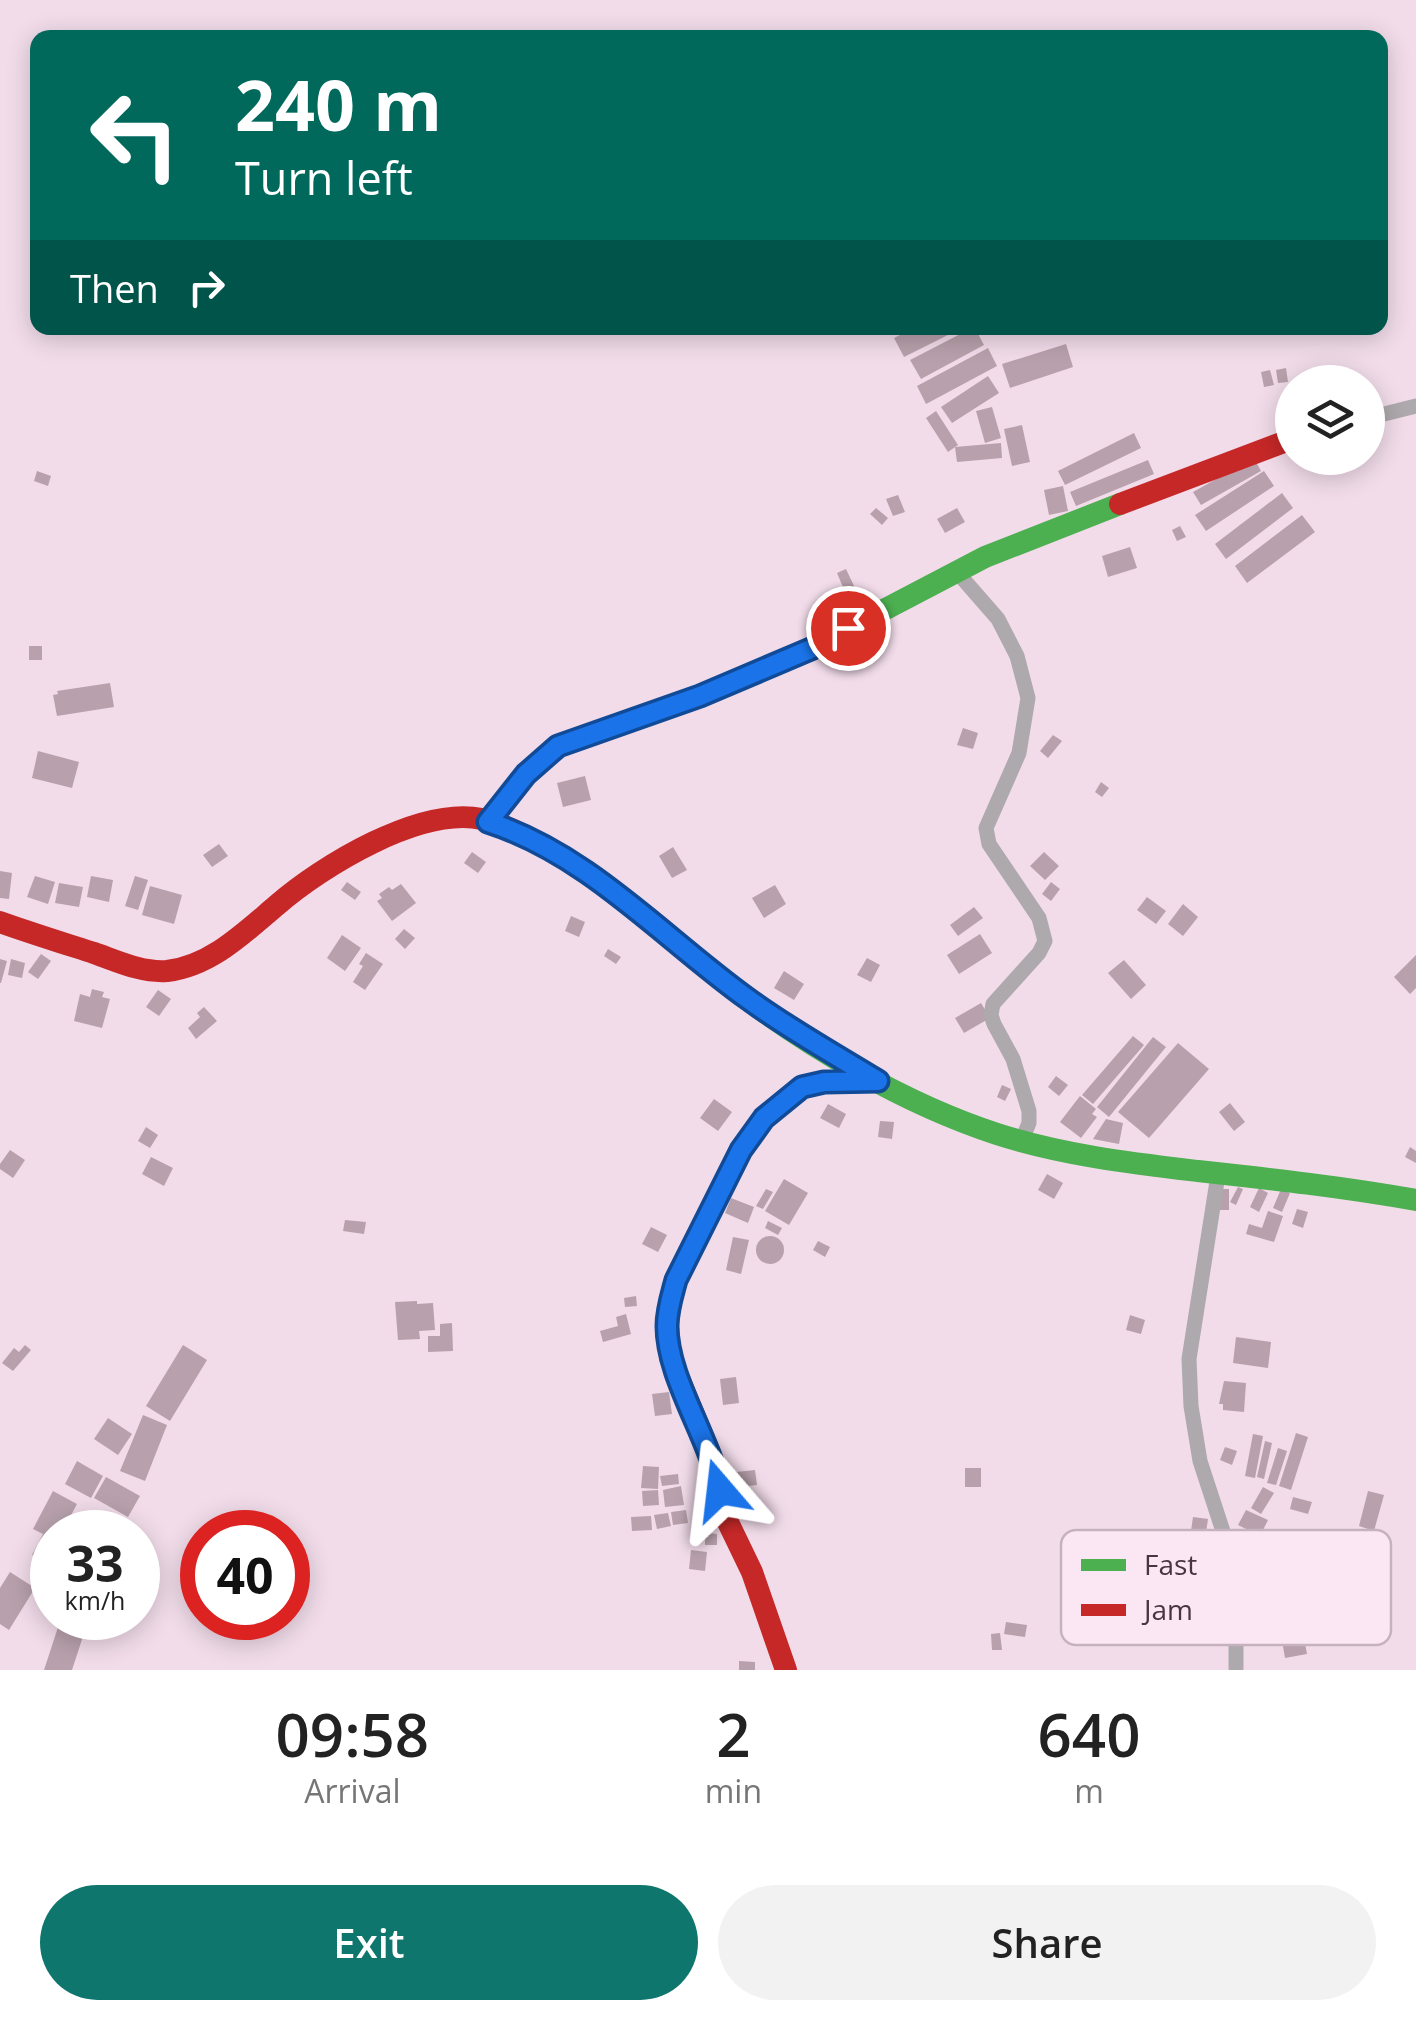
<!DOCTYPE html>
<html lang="en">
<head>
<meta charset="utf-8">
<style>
	body { margin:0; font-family:"Open Sans",sans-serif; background:#f2f2f2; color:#222; height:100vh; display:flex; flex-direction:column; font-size:38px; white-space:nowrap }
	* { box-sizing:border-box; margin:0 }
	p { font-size:32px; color:#767676 }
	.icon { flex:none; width:55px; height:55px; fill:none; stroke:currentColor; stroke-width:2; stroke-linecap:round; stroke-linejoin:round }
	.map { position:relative; height:1670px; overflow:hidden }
	.panel { display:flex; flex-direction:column; background:#fff; flex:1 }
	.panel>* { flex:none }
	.top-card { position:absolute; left:30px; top:30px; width:1358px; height:305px; border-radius:20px; box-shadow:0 5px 25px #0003; background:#00695c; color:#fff; overflow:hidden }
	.buttons { position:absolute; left:1275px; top:365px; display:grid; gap:20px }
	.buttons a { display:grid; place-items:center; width:110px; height:110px; border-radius:50%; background:#fff; box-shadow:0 5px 25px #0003; font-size:50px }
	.speed { position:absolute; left:30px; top:1510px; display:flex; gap:20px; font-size:50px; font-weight:700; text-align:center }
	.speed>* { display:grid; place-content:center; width:130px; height:130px; border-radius:50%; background:#fff; box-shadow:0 5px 25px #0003; line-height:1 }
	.speed small { font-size:25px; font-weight:400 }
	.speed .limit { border:15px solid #d22; background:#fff; color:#111 }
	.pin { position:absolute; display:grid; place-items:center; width:85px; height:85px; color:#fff; margin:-42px; border:5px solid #fff; border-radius:50%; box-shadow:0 2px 10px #0007 }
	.me { position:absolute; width:110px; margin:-55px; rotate:343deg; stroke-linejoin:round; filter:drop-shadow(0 0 8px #0008) }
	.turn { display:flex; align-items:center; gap:35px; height:210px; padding:0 40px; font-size:45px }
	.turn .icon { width:130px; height:130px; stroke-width:2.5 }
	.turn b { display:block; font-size:70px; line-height:85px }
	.then { display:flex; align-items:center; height:95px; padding:0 40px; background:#0003; gap:20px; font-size:38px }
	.eta { display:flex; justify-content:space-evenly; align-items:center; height:170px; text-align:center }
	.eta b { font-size:60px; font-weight:600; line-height:70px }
	.primary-button { display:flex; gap:20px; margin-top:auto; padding:20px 40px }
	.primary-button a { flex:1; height:115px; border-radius:60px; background:#0f766e; color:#fff; font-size:40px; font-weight:600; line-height:115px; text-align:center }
	.primary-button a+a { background:#f2f2f2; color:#222 }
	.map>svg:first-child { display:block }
</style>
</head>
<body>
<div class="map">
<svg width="1416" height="1670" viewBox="0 0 1416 1670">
	<rect width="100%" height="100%" fill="#f2dcea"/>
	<path fill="#b8a1ac" d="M914,328h48l-58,29 -10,-19z
		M972,328h3l9,17 -63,34 -11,-19z
		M1066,344l7,23 -63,21 -8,-24z
		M988,348l9,18 -71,38 -9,-18z
		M1286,368l2,14 -10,1 -2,-13z
		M1270,370l4,15 -10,2 -3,-15z
		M988,376l11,17 -47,30 -11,-16z
		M992,407l9,31 -16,5 -9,-32z
		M936,411l22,34 -10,7 -22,-34z
		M1022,425l8,37 -18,4 -8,-37z
		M1134,433l7,15 -76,37 -7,-14z
		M1001,443l1,15 -45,4 -2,-15z
		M1254,458l7,13 -60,34 -8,-13z
		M1148,460l6,14 -78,32 -6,-14z
		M37,471l14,5 -3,10 -14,-5z
		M1264,471l10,15 -68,45 -11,-16z
		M1063,486l5,25 -19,4 -5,-25z
		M1282,493l11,15 -67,51 -11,-15z
		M898,495l7,17 -12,4 -7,-17z
		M876,508l12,10 -6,7 -12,-11z
		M957,508l8,14 -20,11 -8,-14z
		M1302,515l13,17 -68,51 -12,-17z
		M1180,526l6,11 -9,4 -5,-11z
		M1130,547l7,21 -29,9 -6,-21z
		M846,569l9,19 -10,4 -8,-19z
		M29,646h13v14h-13z
		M110,683l4,24 -57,9 -4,-21 5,-1 -1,-3z
		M963,728l15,5 -5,16 -16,-4z
		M1053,735l9,6 -14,17 -8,-7z
		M38,751l41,11 -7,26 -40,-10z
		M585,776l6,24 -28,7 -6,-24z
		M1101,782l8,6 -7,9 -7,-5z
		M219,844l9,12 -16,11 -9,-12z
		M673,847l14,23 -15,8 -13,-22z
		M472,852l14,10 -8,11 -14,-10z
		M1044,852l15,14 -14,14 -15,-14z
		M0,871l12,2 -3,26 -9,-1z
		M35,876l20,6 -7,22 -21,-7z
		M91,876l22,4 -4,22 -22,-5z
		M135,876l13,4 -10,30 -13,-4z
		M347,882l14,10 -6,8 -14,-10z
		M1051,882l9,7 -9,12 -9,-7z
		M59,883l24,4 -4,20 -24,-4z
		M401,884l15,19 -24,18 -15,-20 5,-3 -3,-4 10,-7 3,3z
		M775,885l11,19 -22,14 -12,-20z
		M150,886l32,9 -8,29 -32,-9z
		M1147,897l19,14 -10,13 -19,-14z
		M1183,904l15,13 -15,19 -15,-12z
		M974,907l9,11 -25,18 -8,-11z
		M571,916l14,6 -6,15 -14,-6z
		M404,929l11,9 -10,11 -10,-10z
		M980,934l12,19 -33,21 -12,-19z
		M342,935l19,13 -16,23 -18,-13z
		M608,949l13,8 -5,7 -12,-8z
		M366,953l17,11 -18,26 -12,-8 10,-16 -4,-2z
		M41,954l10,7 -13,18 -10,-7z
		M1416,955v33l-6,6 -16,-17z
		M867,958l13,7 -9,17 -14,-7z
		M0,959l7,2 -6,22h-1z
		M11,959l14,4 -3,15 -14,-3z
		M1124,960l22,25 -15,14 -23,-26z
		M784,971l20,13 -10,16 -20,-12z
		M92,989l12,3 -2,5 8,2 -8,29 -28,-7 6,-27 10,3z
		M158,990l13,9 -12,17 -13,-9z
		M981,1003l9,15 -26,15 -9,-15z
		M204,1007l13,14 -21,18 -8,-11 12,-11 -3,-4z
		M1133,1036l11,9 -51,59 -11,-9z
		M1153,1037l13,10 -57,70 -12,-10z
		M1178,1043l31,26 -60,69 -31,-26z
		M1056,1076l12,9 -9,11 -11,-9z
		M1002,1085l9,4 -6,12 -8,-4z
		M1080,1096l16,13 -4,5 5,3 -16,21 -21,-16z
		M714,1099l18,13 -14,19 -18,-13z
		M1230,1103l15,19 -11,9 -15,-19z
		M828,1104l18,10 -7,14 -19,-10z
		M1106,1119l17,4 -4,21 -26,-5z
		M880,1121l14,1 -2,17 -14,-2z
		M146,1127l12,8 -8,13 -12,-7z
		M1410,1147l6,4v12l-11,-6z
		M10,1150l15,10 -12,18 -13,-9v-5z
		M151,1157l22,11 -9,18 -22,-12z
		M1047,1174l16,9 -9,16 -16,-9z
		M784,1179l24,14 -19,32 -24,-14z
		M1238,1187l5,2 -7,16 -6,-3z
		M1259,1188l9,5 -9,19 -9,-5z
		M766,1189l7,3 -10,17 -7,-3z
		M1218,1189h11v21h-11z
		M1281,1189l9,4 -8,19 -9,-4z
		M731,1198l23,9 -6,16 -23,-10z
		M1297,1209l11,3 -5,16 -11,-4z
		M1268,1211l15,5 -9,26 -28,-8 3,-10 13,4z
		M345,1220l21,2 -2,12 -21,-3z
		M768,1221l14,7 -4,7 -13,-7z
		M651,1227l16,8 -9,17 -16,-8z
		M756 1250a14 14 0 1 1 28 0a14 14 0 1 1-28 0Z
		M733,1237l16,3 -8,34 -15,-4z
		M818,1241l12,6 -5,10 -12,-7z
		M636,1296l1,10 -12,1 -1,-9z
		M417,1301v3l16,-1 2,27 -16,1 1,8 -22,1 -3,-38z
		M626,1314l5,20 -28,8 -3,-11 18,-5 -2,-9z
		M1130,1315l15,5 -4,14 -15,-4z
		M452,1323l1,28 -25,1v-16h12v-12z
		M1236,1337l35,5 -3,26 -35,-5z
		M25,1345l6,5 -18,21 -11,-8 12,-15 5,4z
		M183,1345l24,15 -37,61 -24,-15z
		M736,1377l3,26 -16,2 -3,-26z
		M1224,1381l22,2 -2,29 -21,-2v-6h-4z
		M669,1392l3,22 -17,2 -3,-22z
		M143,1415l24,10 -22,56 -25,-10z
		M108,1418l24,16 -14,21 -24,-16z
		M1296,1433l12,4 -17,53 -12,-4z
		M1253,1434l10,2 -8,42 -10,-2z
		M1265,1441l7,2 -8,36 -7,-2z
		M1225,1447l12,4 -5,14 -12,-5z
		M1278,1448l9,3 -11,34 -9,-2z
		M77,1461l26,15 -12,22 -26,-14z
		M643,1466l16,1 -1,22 -17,-1z
		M965,1468h16v19h-16z
		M755,1470l2,15 -20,2 -1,-15z
		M678,1474l1,10 -17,2 -2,-10z
		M106,1477l34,19 -12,21 -34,-19z
		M681,1486l3,19 -19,2 -2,-17z
		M1263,1487l11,6 -13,21 -10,-6z
		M658,1490l1,15 -16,1 -1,-15z
		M53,1491l24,13 -15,28h-10v19l-5,11 -15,-7 11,-21 -10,-5z
		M1368,1491l16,4 -10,36 -15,-5z
		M1293,1497l19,5 -4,12 -18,-5z
		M686,1510l2,13 -15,2 -2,-13z
		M1246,1510l22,10 -8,16 -22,-11z
		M668,1513l3,13 -14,3 -3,-14z
		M651,1516l1,14 -20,1 -1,-14z
		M1193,1517l15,2 -2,14 -15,-2z
		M105,1518l22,4 -2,10h-23z
		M705,1533l12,1v11h-12z
		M691,1550l16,2 -2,19 -16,-2z
		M10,1572l25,16 -26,42 -9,-6v-36z
		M61,1618h28l-17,52h-28z
		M1006,1622l21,3 -2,12 -21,-3z
		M1303,1632l4,22 -22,4 -4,-23z
		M1000,1633l2,17h-10l-1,-16z
		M739,1661l16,1v8h-16z"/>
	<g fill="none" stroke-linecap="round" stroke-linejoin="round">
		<path stroke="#ada9ac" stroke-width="15" d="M1368,418l48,-12
			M957,572l41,47 19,37 11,42 -9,55 -33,75 3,16 50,74 6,23 -6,12 -46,51 -2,11 3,9 19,35 16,52v12l-7,17
			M1218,1175l-29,184 2,47 9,55 34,104 2,28v77"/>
		<path stroke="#4caf50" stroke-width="22" d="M488,821l38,-48 32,-27 142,-51 113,-48 172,-90 135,-53
			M609,888c43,30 81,68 123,100 76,59 173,116 265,146 65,21 134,29 201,37 73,8 146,16 218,29"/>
		<path stroke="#c62828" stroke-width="22" d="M1120,504l172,-65
			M0,922c31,11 63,21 94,31 23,8 48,20 73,18 44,-5 78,-39 110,-66 45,-39 143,-99 205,-86 40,9 93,46 127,69
			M786,1670l-34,-98 -27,-56 -10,-51 -45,-108 -3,-32 3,-26 6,-19 65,-130 23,-32 38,-31 22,-4 54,-2"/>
	</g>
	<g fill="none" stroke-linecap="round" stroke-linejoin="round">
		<defs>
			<path id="route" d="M720,1490c-11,-54 -53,-112 -53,-164 0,-16 5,-31 9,-46l65,-130 23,-32 38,-31 22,-5 54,-1c-44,-27 -89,-52 -130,-82 -85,-61 -158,-144 -260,-177l38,-48 32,-28 142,-50 113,-48 35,-20"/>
		</defs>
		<use href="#route" stroke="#114b97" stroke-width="25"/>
		<use href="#route" stroke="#1a73e8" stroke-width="18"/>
	</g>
	<rect x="1061" y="1530" width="330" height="115" rx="15" fill="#fbe7f4" stroke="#c5b2be" stroke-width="2.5"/>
	<rect x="1081" y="1559" width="45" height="12" fill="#4caf50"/>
	<rect x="1081" y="1604" width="45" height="12" fill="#c62828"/>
	<g font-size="28" fill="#483541">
		<text x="1144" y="1575">Fast</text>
		<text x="1144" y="1620">Jam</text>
	</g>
</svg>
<div class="buttons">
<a><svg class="icon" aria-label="layers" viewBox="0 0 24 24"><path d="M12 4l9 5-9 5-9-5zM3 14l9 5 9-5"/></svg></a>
</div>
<div class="speed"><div>33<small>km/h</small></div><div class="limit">40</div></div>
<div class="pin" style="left:848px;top:628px;background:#d93025"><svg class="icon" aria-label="arrive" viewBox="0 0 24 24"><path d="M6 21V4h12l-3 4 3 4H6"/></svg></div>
<svg class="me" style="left:720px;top:1490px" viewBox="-20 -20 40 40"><path d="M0-17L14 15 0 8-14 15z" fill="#1a73e8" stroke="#fff" stroke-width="4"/></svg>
<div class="top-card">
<div class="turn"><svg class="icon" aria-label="left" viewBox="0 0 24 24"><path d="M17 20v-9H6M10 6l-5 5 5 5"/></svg><div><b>240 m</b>Turn left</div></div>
<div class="then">Then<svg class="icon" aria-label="right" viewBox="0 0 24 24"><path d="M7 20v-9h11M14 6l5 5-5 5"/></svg></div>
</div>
</div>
<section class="panel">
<div class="eta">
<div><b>09:58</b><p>Arrival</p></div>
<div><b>2</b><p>min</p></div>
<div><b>640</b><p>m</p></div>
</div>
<div class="primary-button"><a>Exit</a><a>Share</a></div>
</section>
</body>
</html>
